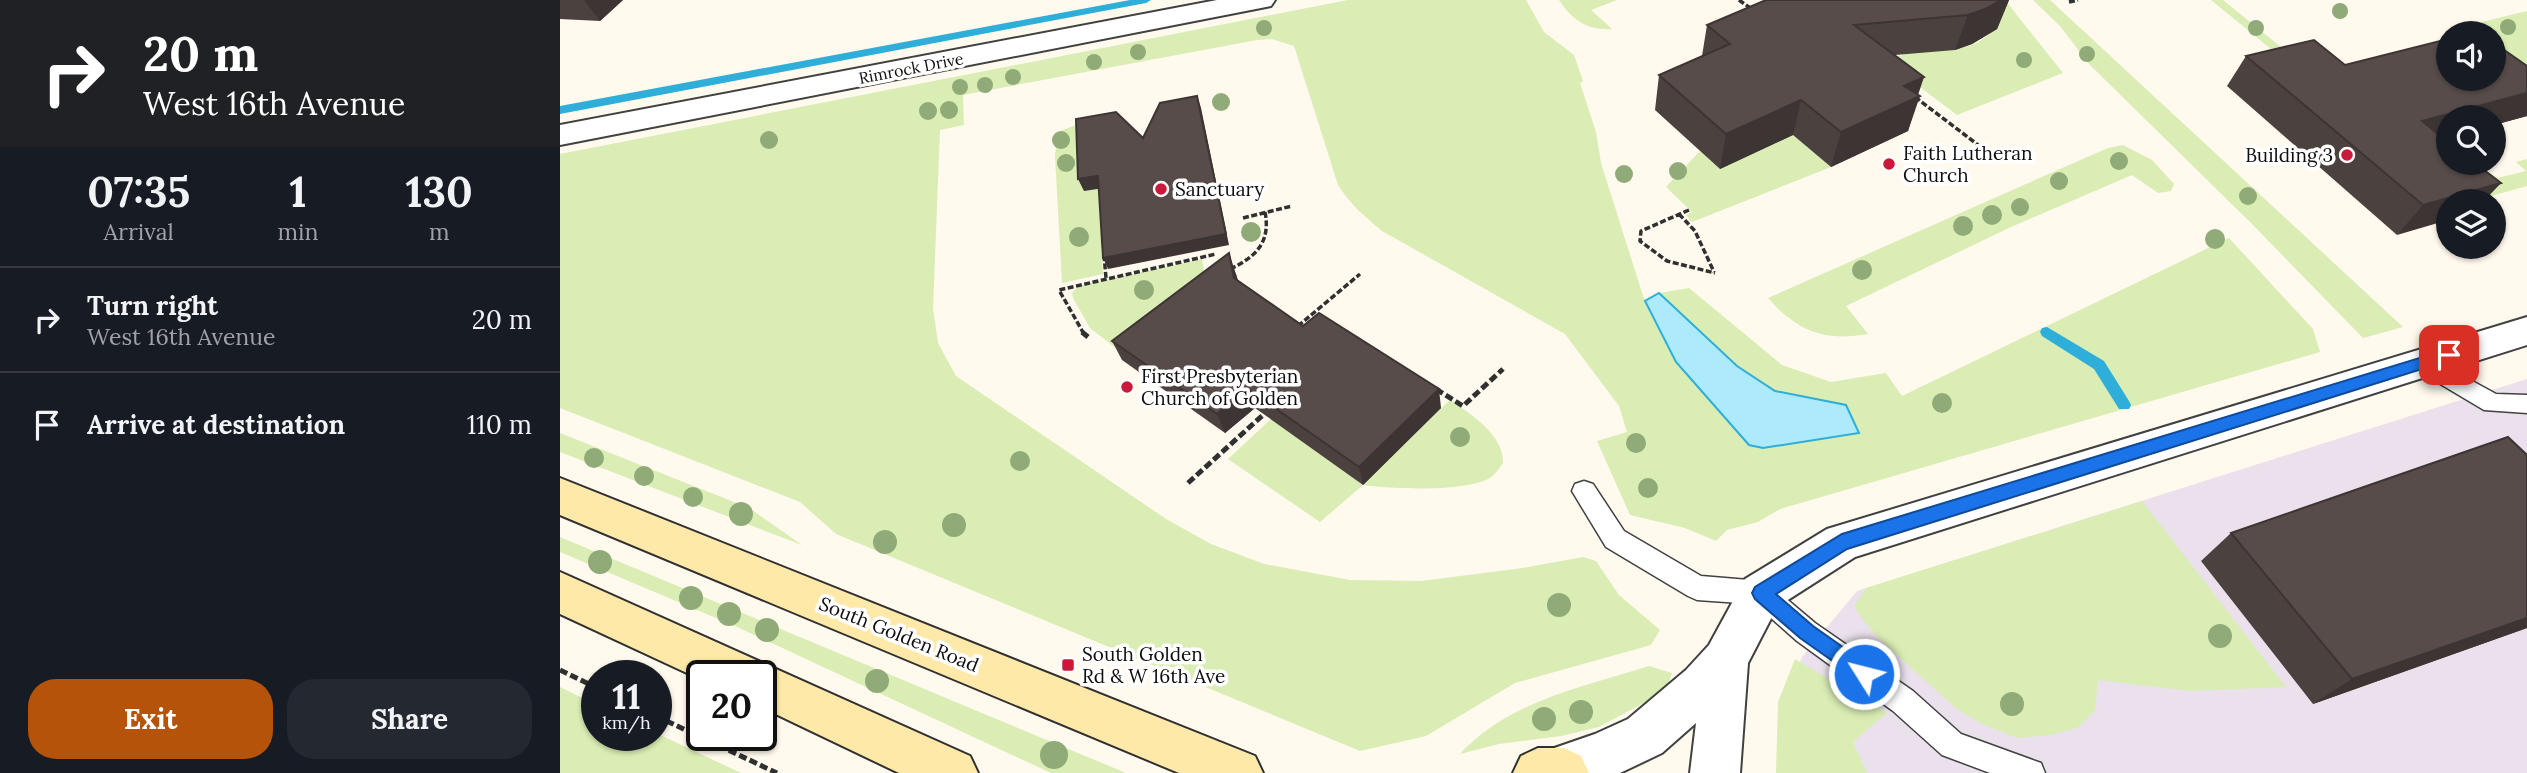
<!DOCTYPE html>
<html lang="en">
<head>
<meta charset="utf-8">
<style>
	body { margin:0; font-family:Lora,serif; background:#242831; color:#f1f3f6; height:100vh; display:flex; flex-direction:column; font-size:26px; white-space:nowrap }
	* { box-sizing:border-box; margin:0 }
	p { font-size:23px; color:#9ea1a6 }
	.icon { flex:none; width:38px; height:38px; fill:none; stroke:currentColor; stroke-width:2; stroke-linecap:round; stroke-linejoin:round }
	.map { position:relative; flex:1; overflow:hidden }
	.drawer { display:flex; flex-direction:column; background:#171b24; width:560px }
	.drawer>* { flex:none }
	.banner { background:#202124; color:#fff; overflow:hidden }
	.tools { position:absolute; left:1876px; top:21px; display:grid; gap:14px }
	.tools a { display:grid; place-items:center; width:70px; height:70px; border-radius:50%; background:#171b24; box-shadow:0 2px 5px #0004; font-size:35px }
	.speed { position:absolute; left:21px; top:660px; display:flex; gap:14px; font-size:35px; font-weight:700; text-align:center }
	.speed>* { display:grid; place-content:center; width:91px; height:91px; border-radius:50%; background:#171b24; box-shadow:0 2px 5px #0004; line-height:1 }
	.speed small { font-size:18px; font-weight:400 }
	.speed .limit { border:4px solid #111; border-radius:10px; background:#fff; color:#111 }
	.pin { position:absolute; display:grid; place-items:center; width:60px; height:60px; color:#fff; margin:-30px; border-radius:14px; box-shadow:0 4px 10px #0006 }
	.me { position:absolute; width:77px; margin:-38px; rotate:306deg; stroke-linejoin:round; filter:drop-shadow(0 0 5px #0008) }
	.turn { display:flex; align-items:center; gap:24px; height:147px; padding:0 28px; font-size:32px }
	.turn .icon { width:91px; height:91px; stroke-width:2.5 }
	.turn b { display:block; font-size:49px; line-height:60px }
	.eta { display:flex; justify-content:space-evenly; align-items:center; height:119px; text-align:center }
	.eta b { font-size:42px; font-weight:700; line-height:49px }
	.primary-button { display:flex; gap:14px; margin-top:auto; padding:14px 28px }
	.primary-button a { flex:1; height:80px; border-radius:28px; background:#b45309; color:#fff; font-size:28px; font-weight:700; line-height:80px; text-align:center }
	.primary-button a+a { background:#242831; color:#f1f3f6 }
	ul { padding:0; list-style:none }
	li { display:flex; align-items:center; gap:21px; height:105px; padding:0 28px; border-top:2px solid #363941 }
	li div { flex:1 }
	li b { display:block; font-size:26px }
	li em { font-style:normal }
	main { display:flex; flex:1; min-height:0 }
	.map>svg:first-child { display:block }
</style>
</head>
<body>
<main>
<section class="drawer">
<div class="banner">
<div class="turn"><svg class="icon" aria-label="right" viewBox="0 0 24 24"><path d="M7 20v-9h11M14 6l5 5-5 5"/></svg><div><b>20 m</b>West 16th Avenue</div></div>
</div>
<div class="eta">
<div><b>07:35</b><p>Arrival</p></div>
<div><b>1</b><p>min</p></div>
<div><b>130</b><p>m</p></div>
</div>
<ul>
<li><svg class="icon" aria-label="right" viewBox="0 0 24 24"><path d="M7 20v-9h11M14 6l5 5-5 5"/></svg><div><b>Turn right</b><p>West 16th Avenue</p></div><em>20 m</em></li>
<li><svg class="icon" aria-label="arrive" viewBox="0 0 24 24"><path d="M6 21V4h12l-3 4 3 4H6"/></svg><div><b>Arrive at destination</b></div><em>110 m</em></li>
</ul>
<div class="primary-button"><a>Exit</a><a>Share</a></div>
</section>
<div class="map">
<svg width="1967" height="773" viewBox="0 0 1967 773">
	<rect width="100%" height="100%" fill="#fff9ee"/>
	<path fill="#eae1ed" d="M1967,379v394h-747l1,-67 21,-49 55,-66z"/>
	<path fill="#daedb4" d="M788,0h178l18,32 30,23 9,26 -3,2 16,49 5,31 44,139 31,60 87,86 96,-16 -13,-27 -71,-14 -38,-25 -78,-73 30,-5 93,77 49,17 55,-9 16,23 327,-158 84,91 7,23 -540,157 -22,13 -31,8 -11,11 -31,-13 -55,-13 -33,-74 30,-9 -8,-26 -54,-72 -183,-103c-17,-14 -32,-27 -44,-46l-44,-139 -22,-7 -15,1 -294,55 1,30 -24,5 -7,178 5,35 18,33 210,143 45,25 53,20 86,16 71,1 102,-13 60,-11 13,4 23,34 41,35 -9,15 -136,38 -89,53 -66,15 -524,-217 -36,-32 -240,-94v-254z
		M999,0h58l-26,10 21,19c-24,2 -40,-9 -53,-29z
		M1445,0l58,73 -106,42 -69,-52c29,-24 72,-2 100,-28 8,-8 12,-25 17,-35z
		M1473,0h17l353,327 -40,11 -110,-113 -164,-161 -29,-38z
		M1651,0h12l58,47 -10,2z
		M1967,11v69l-33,-23v-24h-25v-4l4,-5z
		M541,115l-17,75 20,-2 4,57 -7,2 2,27 -41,9 -7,-127 3,-24z
		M1233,135l38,32 -139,55 -6,-7 6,-3 -26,-25 34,-36 20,18z
		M1563,145l29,15 22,24 -3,7 -13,2 -26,-18 -121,52 -165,79 22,28c-44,8 -71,-3 -100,-36l258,-114 82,-36z
		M1967,159v27l-54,15h-4l-21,-38 24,11 13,-4 12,8 29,-7 -10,-9z
		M642,259l9,49 -84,49 -37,-29 -17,-30 -1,-5 6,-7z
		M890,400c21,14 54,35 53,63 -4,6 -8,12 -15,16 -26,13 -95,10 -125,6l-43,37 -92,-63 43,-40 92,66z
		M0,433l189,75 53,37 -242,-93z
		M1582,501l144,186 -96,4 -92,-11 -3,31 -18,17 -27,7 -32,3 -34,-13 -27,-16 -80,-72 -19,-24 -3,-8 11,-17z
		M0,537l566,236h-75l-316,-147 -175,-74z
		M1235,659l92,54 -34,29 14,31h-91l2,-71z
		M1089,666l23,7 -3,10 -16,15 -54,29 -38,9 -62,8 -39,10c48,-53 123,-67 189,-88z
		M0,687l37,18v30l59,-2 85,40h-181z"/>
	<path fill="#adeafc" stroke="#2eaed9" stroke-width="2" d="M1099,293l78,73 38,25 71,14 13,28 -96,15 -14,-3 -73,-83 -31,-61z"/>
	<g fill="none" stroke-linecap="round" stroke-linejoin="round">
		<path fill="#2eaed9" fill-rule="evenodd" d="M570,0h21l-5,3 -586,111v-8z
			M1487,327l57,34 25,40 2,4 -2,4h-10l-25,-40 -52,-33 -2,-4 2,-4z"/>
		<defs>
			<path id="lane" d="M1863,354l73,40 31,1v18l-43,-3 -69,-41 -3,-6 3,-6z
				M1024,481l9,3 31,47 77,45 60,5 9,4 45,38 98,68 48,43 80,29 4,10h-55l-48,-18 -49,-44 -96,-70 -42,-37 -58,-4 -9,-4 -82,-49 -34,-56 3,-7z"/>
			<path id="street" d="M657,0h58l-4,6 -10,2 -701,137v-20z
				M1967,317v28l-672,212 -78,50 -29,56 -8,110h-50l6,-50 -34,30 -42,20h-90l7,-19 58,-20 33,-15 58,-49 23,-25 36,-66 82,-50z"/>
			<path id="secondary" d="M0,478l695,278 8,17h-84l-619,-258z
				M0,572l410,184 8,17h-79l-138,-66v-31h-59v4l-142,-66z
				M978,748h26l17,8 8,17h-76l8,-17z"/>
		</defs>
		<use href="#lane" stroke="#414141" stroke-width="3"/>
		<use href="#street" stroke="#414141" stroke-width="4"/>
		<use href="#secondary" stroke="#303030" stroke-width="4"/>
		<path stroke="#303030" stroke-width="3.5" stroke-dasharray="6 2.5" stroke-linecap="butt" d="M1179,0l14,10
			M1509,2l9,-2
			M1355,97l79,60
			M1129,210l-48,21 -1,10 27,20 48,12
			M1119,214l16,17 19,41
			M683,218l49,-12
			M544,255l2,23
			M670,269c26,-12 41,-27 35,-57
			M738,326l62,-52
			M524,334l-25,-44 157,-36"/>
		<path stroke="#303030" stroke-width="5" stroke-dasharray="8 3.5" stroke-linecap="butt" d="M522,332l6,5
			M876,389l27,17 40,-37
			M628,483l76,-69
			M0,670l37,18
			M96,716l121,57"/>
		<use href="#lane" fill="#fff" fill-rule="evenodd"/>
		<use href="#street" fill="#fff" fill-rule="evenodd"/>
		<use href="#secondary" fill="#ffe9a9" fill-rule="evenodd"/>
	</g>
	<g fill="#90ab78">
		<circle cx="1780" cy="11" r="8"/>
		<circle cx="1948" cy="27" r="8"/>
		<circle cx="704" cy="28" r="8"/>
		<circle cx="1696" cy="28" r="8"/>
		<circle cx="578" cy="52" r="8"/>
		<circle cx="1527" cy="54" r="8"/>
		<circle cx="1464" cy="60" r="8"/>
		<circle cx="534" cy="62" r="8"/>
		<circle cx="453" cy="77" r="8"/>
		<circle cx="425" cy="85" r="8"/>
		<circle cx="400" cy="87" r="8"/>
		<circle cx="661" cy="102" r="9"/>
		<circle cx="389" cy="110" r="9"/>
		<circle cx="368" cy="111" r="9"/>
		<circle cx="209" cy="140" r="9"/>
		<circle cx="501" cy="140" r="9"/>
		<circle cx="1559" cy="161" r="9"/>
		<circle cx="506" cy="163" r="9"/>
		<circle cx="1118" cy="171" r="9"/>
		<circle cx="1064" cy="174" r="9"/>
		<circle cx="1499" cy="181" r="9"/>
		<circle cx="1688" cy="196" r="9"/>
		<circle cx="1460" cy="207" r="9"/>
		<circle cx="1432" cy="215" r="10"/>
		<circle cx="1403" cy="226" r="10"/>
		<circle cx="691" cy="232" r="10"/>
		<circle cx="519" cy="237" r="10"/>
		<circle cx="1655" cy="239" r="10"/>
		<circle cx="1302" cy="270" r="10"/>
		<circle cx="584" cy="290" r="10"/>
		<circle cx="1382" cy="403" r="10"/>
		<circle cx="900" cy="437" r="10"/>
		<circle cx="1076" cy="443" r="10"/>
		<circle cx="34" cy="458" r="10"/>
		<circle cx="460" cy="461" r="10"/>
		<circle cx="84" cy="476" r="10"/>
		<circle cx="1088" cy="488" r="10"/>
		<circle cx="133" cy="497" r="10"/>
		<circle cx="181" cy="514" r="12"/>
		<circle cx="394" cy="525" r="12"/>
		<circle cx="325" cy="542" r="12"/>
		<circle cx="40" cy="562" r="12"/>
		<circle cx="131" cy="598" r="12"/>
		<circle cx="999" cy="605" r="12"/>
		<circle cx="169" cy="614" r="12"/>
		<circle cx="207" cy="630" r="12"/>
		<circle cx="1660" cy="636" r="12"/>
		<circle cx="317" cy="681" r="12"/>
		<circle cx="1452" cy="704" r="12"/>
		<circle cx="1021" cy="712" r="12"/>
		<circle cx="984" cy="719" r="12"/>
		<circle cx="494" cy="755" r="14"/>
	</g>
	<path fill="#4b413f" d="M0,0h63l-23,21 -40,-2z
		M1206,0h243l-12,29 -25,15 -17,6 -60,5 23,40 -10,36 -77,36 -38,-32 -73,34 -65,-59 4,-35 43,-19 5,-31z
		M1686,56l99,9 182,1v50l-33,9v-8h-46v20l-4,1 31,25 -78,72 -170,-149z
		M676,274l2,6 65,46 138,82 -78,77 -108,-77 -30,25 -103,-73 -10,-19z
		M1671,533l296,95 -214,76 -112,-143z"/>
	<path fill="#3d3533" d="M24,0h39l-23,21z
		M1441,0h8l-12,29 -25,15 -17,6 13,-35z
		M1364,77l-7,21 3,-2 -12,35 -77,36 10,-35 63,-46z
		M1967,93v23l-33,9v-8h-46v20l-51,14 25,-30z
		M637,96l4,12 28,137 -121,24 -5,-11z
		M1241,100l-8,35 -73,34 6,-35z
		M538,176l6,12 -20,3 -6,-12z
		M1941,183l-17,18h-36v19l-51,15 26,-30z
		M669,253l7,21 5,24 -7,-20z
		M688,389l7,19 -30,25 -8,-19z
		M879,389l2,19 -78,77 -4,-18z
		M1967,618v10l-214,76 39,-25z"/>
	<path fill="#574c49" stroke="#3d3533" stroke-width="2" d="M1206,0h235l-16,9 -17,6 -114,10 70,52 -20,9 16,10 -79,36 -40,-32 -75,34 -67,-59 71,-31 -23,-19z
		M1888,39v40h46v-36l33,23v27l-105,28 26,21v21h27l26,20 -78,22 -177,-149 68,-16 31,25z
		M637,96l29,138 -123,24 -5,-82 -20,3 -2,-60 40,-7 27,26 17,-35z
		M669,253l5,25 69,48 16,-13 120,76 -80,78 -111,-78 -31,25 -105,-73z
		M1948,437l19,18v163l-175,61 -121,-146z"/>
	<path fill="#1a73e8" stroke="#114b97" stroke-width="2" d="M1889,349l5,1 2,5 -2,4 -607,190 -71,45 37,32 58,41 3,7 -3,6 -7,3 -64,-45 -45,-39 -3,-6 3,-6 87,-53z"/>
	<g fill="#ca193b" stroke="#fff" stroke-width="2.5">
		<circle cx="1787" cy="155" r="7"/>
		<circle cx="1329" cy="164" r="7"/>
		<circle cx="601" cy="189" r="7"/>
		<circle cx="567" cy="387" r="7"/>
		<rect x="501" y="658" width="14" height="14" rx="3.5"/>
	</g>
	<g text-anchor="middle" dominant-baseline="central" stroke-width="7" stroke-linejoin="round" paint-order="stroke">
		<g font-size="16" fill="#0e0e0e" stroke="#fff">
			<text transform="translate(351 68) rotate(-11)">Rimrock Drive</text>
		</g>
		<g font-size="19" fill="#0e0e0e" stroke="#fff" text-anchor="start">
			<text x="1343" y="153">Faith Lutheran<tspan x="1343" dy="22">Church</tspan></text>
			<text x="1773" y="155" text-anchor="end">Building 3</text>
			<text x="615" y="189">Sanctuary</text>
			<text x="581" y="376">First Presbyterian<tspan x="581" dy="22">Church of Golden</tspan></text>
			<text x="522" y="654">South Golden<tspan x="522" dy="22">Rd &amp; W 16th Ave</tspan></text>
		</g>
		<g font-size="19" fill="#0e0e0e" stroke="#fff">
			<text transform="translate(339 634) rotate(22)">South Golden Road</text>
		</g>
	</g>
</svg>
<div class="tools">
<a><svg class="icon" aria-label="sound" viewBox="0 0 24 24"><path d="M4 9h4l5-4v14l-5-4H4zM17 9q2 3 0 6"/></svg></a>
<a><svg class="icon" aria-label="search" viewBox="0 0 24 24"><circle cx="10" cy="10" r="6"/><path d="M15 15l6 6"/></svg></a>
<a><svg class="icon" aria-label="layers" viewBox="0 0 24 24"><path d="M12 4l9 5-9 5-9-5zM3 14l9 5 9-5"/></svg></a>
</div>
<div class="speed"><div>11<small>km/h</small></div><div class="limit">20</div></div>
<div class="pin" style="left:1889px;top:355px;background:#d93025"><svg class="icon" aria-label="arrive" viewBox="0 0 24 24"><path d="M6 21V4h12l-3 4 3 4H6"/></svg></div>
<svg class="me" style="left:1304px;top:674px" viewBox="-20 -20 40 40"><circle r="17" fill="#1a73e8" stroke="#fff" stroke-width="3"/><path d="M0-11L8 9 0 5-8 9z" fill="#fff"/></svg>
</div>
</main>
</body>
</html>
